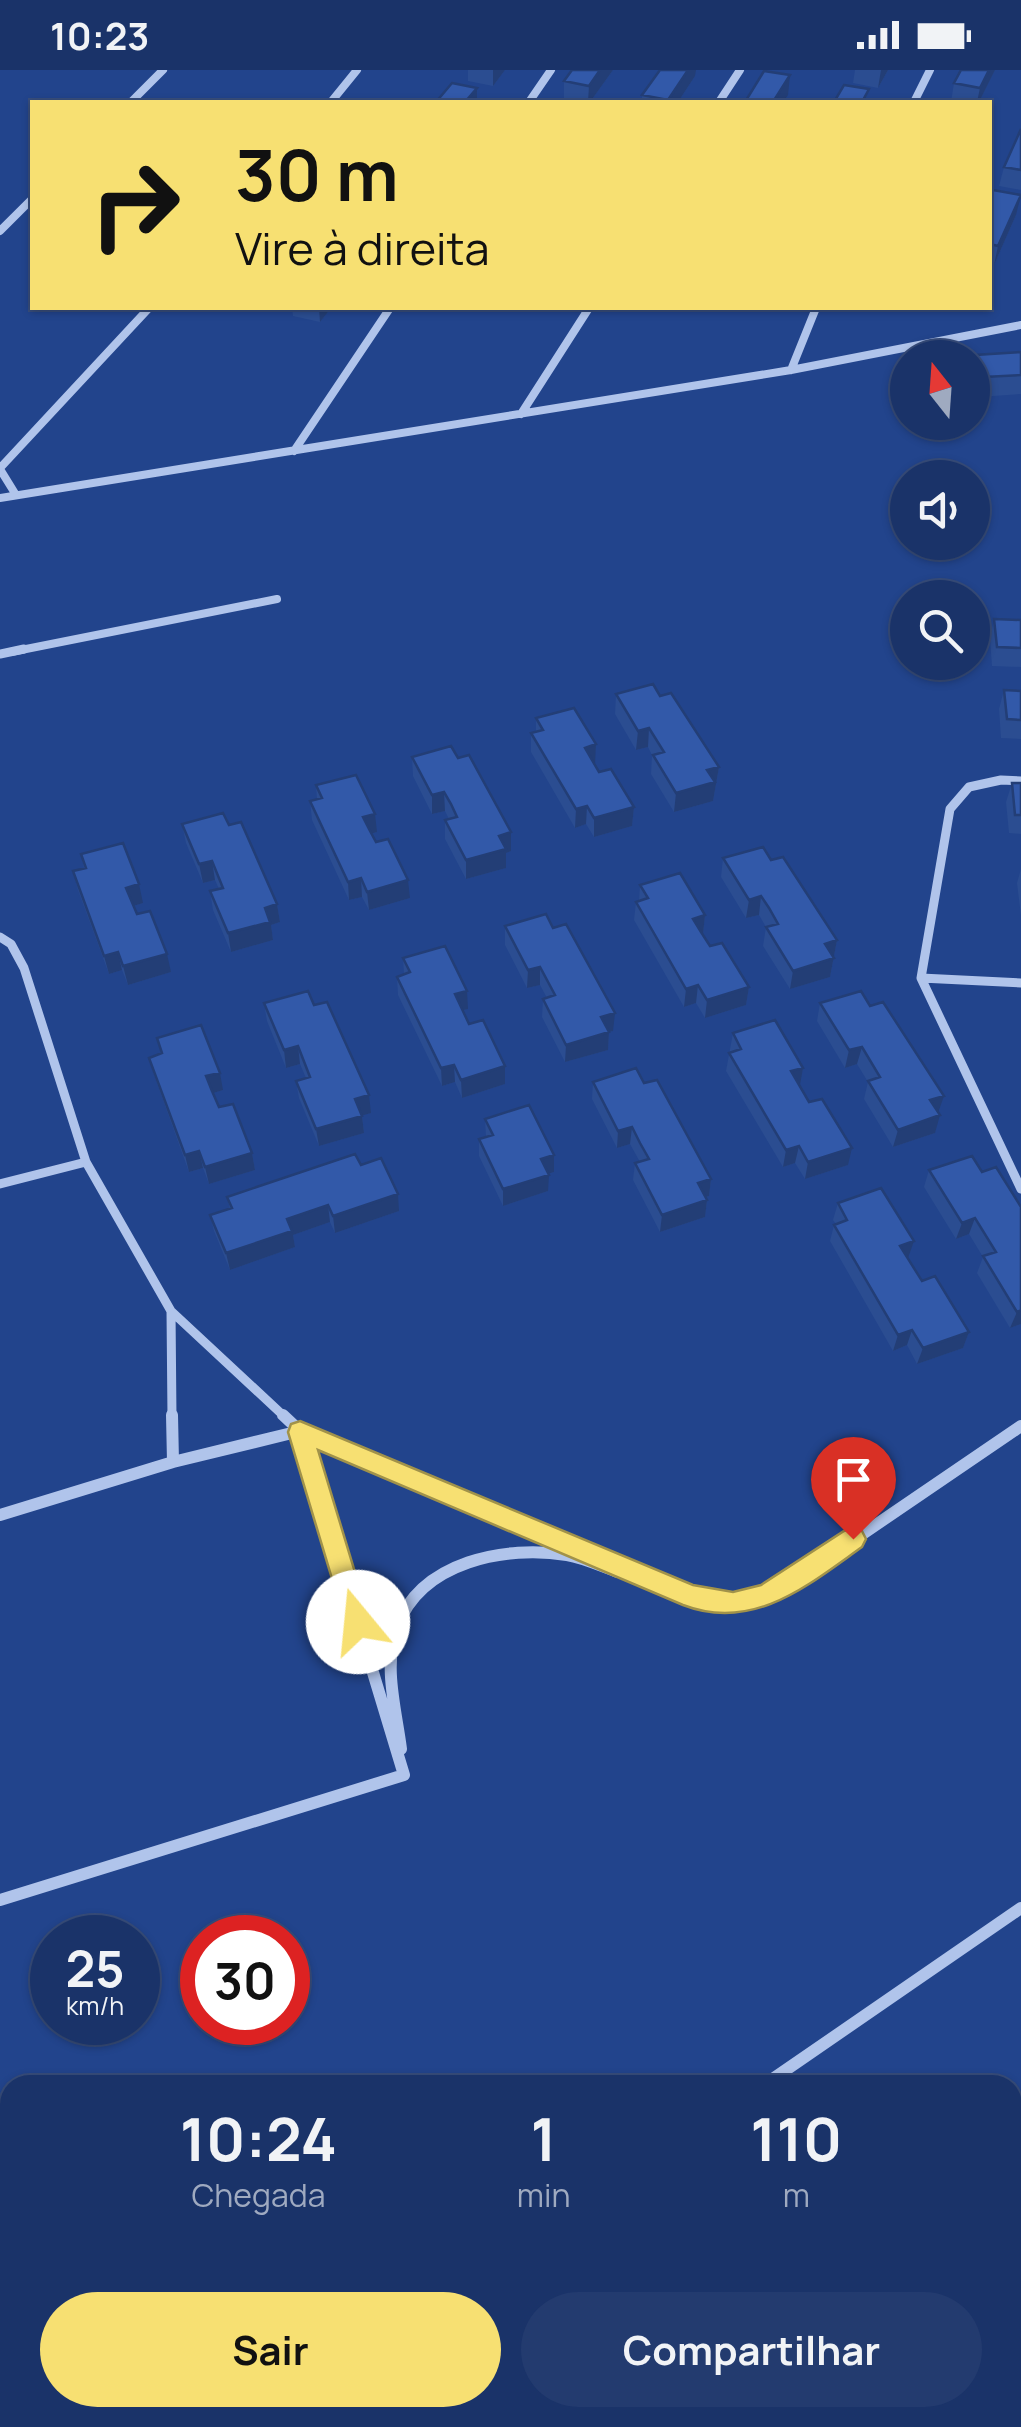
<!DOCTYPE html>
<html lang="pt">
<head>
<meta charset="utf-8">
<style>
	body { margin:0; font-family:Manrope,sans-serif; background:#233b6f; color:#f1f3f6; height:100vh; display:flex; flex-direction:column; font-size:38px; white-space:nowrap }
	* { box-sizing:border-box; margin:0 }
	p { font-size:32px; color:#9faac0 }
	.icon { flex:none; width:55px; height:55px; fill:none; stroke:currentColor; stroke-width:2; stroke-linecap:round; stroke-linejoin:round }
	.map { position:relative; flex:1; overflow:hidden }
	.drawer { position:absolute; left:0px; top:2005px; width:1022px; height:352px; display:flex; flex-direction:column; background:#1a3369; border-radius:30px 30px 0 0; box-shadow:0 2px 8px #0004,0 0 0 2px #384e7d }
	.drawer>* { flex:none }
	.hud { position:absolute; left:30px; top:30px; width:962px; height:210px; border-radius:0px; box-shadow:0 2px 8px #0004,0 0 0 2px #384e7d; background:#f7e072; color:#111; overflow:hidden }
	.needle { width:65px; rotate:343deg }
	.controls { position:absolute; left:890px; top:270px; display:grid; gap:20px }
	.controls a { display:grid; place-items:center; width:100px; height:100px; border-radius:50%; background:#1a3369; box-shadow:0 2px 8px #0004,0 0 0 2px #384e7d; font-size:50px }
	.speed { position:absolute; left:30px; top:1845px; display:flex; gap:20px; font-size:50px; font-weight:700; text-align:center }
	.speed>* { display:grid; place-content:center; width:130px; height:130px; border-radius:50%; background:#1a3369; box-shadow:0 2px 8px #0004,0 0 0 2px #384e7d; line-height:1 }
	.speed small { font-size:25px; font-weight:400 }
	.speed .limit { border:15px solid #d22; background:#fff; color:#111 }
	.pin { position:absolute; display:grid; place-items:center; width:85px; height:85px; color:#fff; margin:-102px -42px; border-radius:50% 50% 50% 0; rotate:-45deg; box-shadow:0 0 10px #0007 }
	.pin .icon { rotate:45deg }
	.me { position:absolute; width:110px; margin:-55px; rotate:343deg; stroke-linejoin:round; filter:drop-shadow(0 0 8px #0008) }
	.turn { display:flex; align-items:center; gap:35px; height:210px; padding:0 40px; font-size:45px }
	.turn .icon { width:130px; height:130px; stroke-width:2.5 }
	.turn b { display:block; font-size:70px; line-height:85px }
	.eta { display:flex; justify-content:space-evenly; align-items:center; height:170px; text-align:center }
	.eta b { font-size:60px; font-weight:700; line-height:70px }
	.button { display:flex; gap:20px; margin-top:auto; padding:20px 40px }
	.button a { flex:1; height:115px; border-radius:60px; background:#f7e072; color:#111; font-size:40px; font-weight:700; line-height:115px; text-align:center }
	.button a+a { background:#233b6f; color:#f1f3f6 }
	.status { display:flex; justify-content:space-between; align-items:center; height:70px; padding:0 50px; background:#1a3369; direction:ltr }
	.status svg { height:28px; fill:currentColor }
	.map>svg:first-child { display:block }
</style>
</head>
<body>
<div class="status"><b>10:23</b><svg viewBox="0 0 49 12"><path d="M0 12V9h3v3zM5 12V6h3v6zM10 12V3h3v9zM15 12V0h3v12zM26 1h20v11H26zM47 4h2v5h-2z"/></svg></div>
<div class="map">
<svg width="1021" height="2357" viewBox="0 0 1021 2357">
	<rect width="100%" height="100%" fill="#22448c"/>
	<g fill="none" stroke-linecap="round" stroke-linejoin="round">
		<path stroke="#b0c4eb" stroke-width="8" d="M131,32l32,-32
			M331,32l26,-32
			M529,32l22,-32
			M719,32l21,-32
			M914,32l16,-32
			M0,161l32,-32
			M791,300l25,-62
			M521,344l68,-106
			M294,381l96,-143
			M0,398l149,-160
			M0,399l16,26
			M0,428l791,-128 230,-45
			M11,582l266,-53"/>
		<path stroke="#b0c4eb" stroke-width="9" d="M0,584l24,-5
			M1021,711l-20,-1 -32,7 -19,22 -29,169 100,211
			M0,867l11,7 13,24 62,194 85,149 115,107
			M921,908l100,5
			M0,1114l86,-22
			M171,1241l1,107"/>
		<path stroke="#b0c4eb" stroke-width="12" d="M172,1345l1,47
			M283,1345l17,16 392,166c38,5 66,2 100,-15l229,-156
			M0,1445l173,-53 127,-31 104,344
			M401,1679c-5,-40 -18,-82 -4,-122 24,-66 109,-82 170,-72 18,3 34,11 51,17
			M0,1830l404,-125
			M764,2015l257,-177
			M301,2348l5,9
			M245,2357l25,-9"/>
	</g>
	<path fill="#2b4d91" d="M468,0h37l-12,16 -25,-5z
		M572,0h41l-23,32 -26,-2v-19z
		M855,0h33l-10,18 -25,-5z
		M995,0l-16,32h-28l3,-19z
		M695,6l-17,26h-36v-7z
		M1021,59v61l-22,-4 5,-19z
		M990,125l26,20 -22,50h-4z
		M292,238h39l-11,14 -27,-6z
		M1021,282v42l-42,3 -7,-17v-15l3,-10z
		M994,549l27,1v47l-29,-1 -2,-27z
		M1004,620l17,1v48l-20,-1 -2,-29z
		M616,624l44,2 59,71 -6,34 -39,11 -23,-38 1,-19 -4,-8 -12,3 -21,-36z
		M536,648l60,26 -2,20 5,8 35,35 -2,19 -38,11 -8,-13 -11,4 -44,-76v-19l5,-1z
		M412,687l99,94 -5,2v15l-40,11 -21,-40v-19l4,-1 -4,-8 -13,3 -19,-38z
		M1012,713h9v51l-12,-1 -3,-31z
		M316,715l61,47 -6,2 39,64 -41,12 -7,-13 -13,3 -37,-80 -2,-19 7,-2z
		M182,754l47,1 48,79 3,18 -9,3 2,15 -42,12 -18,-42 -3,-19 9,-2 -4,-9 -12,3 -17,-40z
		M81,784l62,49 -10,3 38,66 -43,13 -6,-15 -13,4 -31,-84 -5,-19 11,-3z
		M723,788l48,2 66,80 -7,37 -40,12 -27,-43 3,-19 -7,-12 -13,3 -25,-41z
		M1021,799v47l-4,-33z
		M640,815l65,30 -2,19 7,12 39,41 -3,18 -41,13 -9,-15 -12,4 -50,-87 2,-18 3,-1z
		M505,856l108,105 -4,1 -1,18 -43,12 -23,-45 1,-18 4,-1 -7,-13 -13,3 -22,-43z
		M403,888l65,51 -6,1 7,14 36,42v18l-43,14 -7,-16 -13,4 -44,-91 -1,-18 7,-3z
		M264,933l50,2 57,108 -9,2 2,18 -45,13 -20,-48 -3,-17 10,-3 -6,-14 -14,4 -19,-47z
		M820,933l118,109 -3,21 -42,14 -29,-48 4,-17 -11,-18 -12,4 -28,-47z
		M733,963l70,35 -4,17 49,80 -43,14 -10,-16 -12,4 -57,-96z
		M157,968l66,52 -10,3 6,14 33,46 3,17 -46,14 -6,-16 -14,4 -35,-97 -5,-17 12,-4z
		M593,1012l51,1 67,96 -2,17 -3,1 1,3 -2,17 -45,15 -27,-52 2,-17 5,-1 -10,-18 -13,4 -25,-49z
		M485,1049l69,36v17l-6,2v17l-45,15 -24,-50v-17l7,-2z
		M361,1095l38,46 -64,22 -5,-11 -37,13 2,12 -65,23 -16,-39 -4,-16 20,-6 -3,-12z
		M929,1100l53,2 39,35v117l-11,4 -33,-55 6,-16 -14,-23 -13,5 -32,-52z
		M838,1133l76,38 -7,17 15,23 47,51 -6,16 -46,16 -10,-19 -14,6 -63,-110 4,-16 2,-1 -3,-4z"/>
	<path fill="#233e76" d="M493,0h12l-12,16z
		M600,0h13l-23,32h-2l1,-16z
		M688,0h8l-1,6 -17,26h-10z
		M881,0h7l-10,18z
		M989,0h6l-16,32h-2l3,-14z
		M790,5l-2,20 -5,7h-10z
		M477,18v14h-12z
		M1021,125l-5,20 -22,50 4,-19z
		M319,238h12l-11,14z
		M649,658l-1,19 -12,3 2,-19z
		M596,674l-1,20 -11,3 1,-19z
		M719,697l-6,34 -39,11 2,-19 31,-23z
		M444,722l1,19 -13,3v-19z
		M587,736l-1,18 -11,4 1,-19z
		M634,737l-2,19 -38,11v-19z
		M375,744l2,18 -13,4 -1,-19z
		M511,762v19l-5,2v15l-40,11v-19l33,-24z
		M212,791l3,19 -12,3 -4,-19z
		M361,808l1,19 -13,3 -1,-18z
		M408,810l2,18 -41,12 -2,-18z
		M139,814l4,19 -13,4 -4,-19z
		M761,826l-2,19 -13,3 3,-18z
		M277,834l3,18 -9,3 2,15 -42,12 -3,-19 37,-25z
		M705,845l-2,19 -10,-15z
		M837,870l-7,37 -40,12 3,-18 32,-27z
		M118,882l4,18 -13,4 -5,-18z
		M167,884l4,18 -43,13 -5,-19z
		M540,897v18l-13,3 1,-18z
		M698,915l-2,18 -12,4 2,-18z
		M749,917l-3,18 -41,13 2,-18z
		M467,921l1,18 -13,3v-18z
		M615,943l-2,18 -4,1 -1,18 -43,12 1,-17 35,-28z
		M298,976l2,18 -14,4 -2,-18z
		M862,977l-5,17 -12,4 4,-18z
		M454,995l1,17 -13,4 -1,-18z
		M505,996v18l-43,14 -1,-18z
		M803,998l-3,17 -9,-14z
		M220,1003l3,17 -13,4 -4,-18z
		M369,1025l2,18 -14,4 -2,-18z
		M944,1026l-6,17 -8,-13z
		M940,1045l-5,18 -42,14 5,-17z
		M362,1046l2,17 -45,13 -3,-17z
		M632,1057l-2,17 -13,4 1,-17z
		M799,1076l-4,17 -12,4 3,-17z
		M852,1078l-4,17 -43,14 3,-17z
		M199,1081l4,17 -14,4 -4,-17z
		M252,1083l3,17 -46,14 -4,-17z
		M554,1085v17l-13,4v-17z
		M549,1105l-1,16 -45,15v-17z
		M711,1109l-2,17 -13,4 2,-17z
		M398,1124l1,17 -64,22 -2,-17z
		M707,1130l-2,17 -45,15 2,-17z
		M328,1135l2,17 -37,13 2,12 -65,23 -4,-17 61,-34z
		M975,1148l-6,16 -13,5 6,-16z
		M914,1171l-6,17 -13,5 5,-17z
		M1021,1240v14l-11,4 7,-16z
		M912,1260l-5,15 -14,6 5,-16z
		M969,1262l-6,16 -46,16 6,-16z"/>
	<path fill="#3259a9" stroke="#233e76" stroke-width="2.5" d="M572,0h28l-11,16 -25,-5z
		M660,0h28l-20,30 -26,-5z
		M961,0h28l-9,18 -26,-5z
		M764,1l26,4 -17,27h-28z
		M452,13l25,5 -12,14h-29z
		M844,15l25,4 -7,13h-28z
		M1021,59v41l-17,-3z
		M993,120l28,5 -23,51 -8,-2v-49z
		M1021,282v23l-37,2 -9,-22z
		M994,549l27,1v28l-24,-1z
		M653,614l7,12 11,-3 48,74 -12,3 8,12 -39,11 -23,-38 11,-3 -15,-24 -11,3 -22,-37z
		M1004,620l17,1v29l-14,-1z
		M574,638l22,36 -11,4 14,24 12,-3 23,38 -40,11 -7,-12 -11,3 -45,-76 12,-3 -7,-12z
		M451,676l7,12 11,-3 42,77 -12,4 7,13 -40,11 -21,-40 12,-3 -6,-13 -7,-12 -12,3 -20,-38z
		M356,705l19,39 -12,3 6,12 7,13 12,-3 20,41 -41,12 -6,-14 -13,4 -38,-81 12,-3 -6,-13z
		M1012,713h9v32h-6z
		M223,743l6,12 12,-3 36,82 -12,4 5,14 -42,11 -18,-42 13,-3 -11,-27 -13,3 -17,-40z
		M123,773l16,41 -13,4 11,26 13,-3 17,43 -44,12 -5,-14 -14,4 -31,-85 13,-3 -5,-14z
		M763,777l8,13 12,-3 54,83 -12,4 9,14 -41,13 -27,-44 12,-3 -9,-16 -8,-12 -12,4 -26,-42z
		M680,803l25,42 -12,4 8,13 9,14 12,-3 27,44 -42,13 -9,-15 -12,4 -50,-87 12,-4 -8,-13z
		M546,844l7,14 13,-4 49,89 -14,4 8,15 -43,13 -23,-46 12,-4 -15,-28 -12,3 -23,-44z
		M445,876l22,45 -12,3 14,30 14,-4 22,46 -44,14 -7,-15 -13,3 -44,-91 13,-5 -7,-14z
		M308,921l6,14 13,-3 42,93 -14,4 7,17 -46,13 -20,-48 14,-4 -12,-31 -14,4 -20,-47z
		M861,921l9,15 13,-4 61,94 -14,4 10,15 -42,15 -30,-49 12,-4 -18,-30 -13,3 -29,-47z
		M775,950l28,48 -12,3 18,31 13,-3 30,49 -44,14 -9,-16 -13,4 -57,-97 12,-4 -8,-16z
		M201,955l19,48 -14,3 6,15 7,16 14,-3 19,49 -47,14 -6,-16 -14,4 -36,-97 13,-5 -5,-15z
		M636,998l8,15 13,-3 54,99 -13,4 9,17 -45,15 -27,-52 14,-4 -9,-16 -8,-16 -14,4 -25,-49z
		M529,1035l25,50 -13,4 8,16 -46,14 -24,-50 14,-4 -8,-16z
		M355,1084l6,11 20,-7 17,36 -65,22 -5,-11 -41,14 5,12 -66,22 -16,-38 22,-7 -5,-11z
		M972,1086l10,16 14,-5 25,40v103l-4,2 -34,-56 13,-4 -21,-34 -13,5 -33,-53z
		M881,1118l33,53 -14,5 22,35 13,-5 34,56 -46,16 -11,-18 -14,5 -64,-110 13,-5 -9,-17z"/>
	<path fill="#f7e072" stroke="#a1924a" stroke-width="2.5" d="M300,1351l393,164 40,7 28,-7 83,-54 9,-3 9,3 4,8 -4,8c-55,39 -109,85 -179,58l-365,-155 52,172 -3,9 -9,3 -10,-3 -3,-9 -57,-190 3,-8z"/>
</svg>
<div class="controls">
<a><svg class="needle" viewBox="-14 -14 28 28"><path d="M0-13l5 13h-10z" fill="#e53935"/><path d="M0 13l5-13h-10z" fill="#9faac0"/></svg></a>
<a><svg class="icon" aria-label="sound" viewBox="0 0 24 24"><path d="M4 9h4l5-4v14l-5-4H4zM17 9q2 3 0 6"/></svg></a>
<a><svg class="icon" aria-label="search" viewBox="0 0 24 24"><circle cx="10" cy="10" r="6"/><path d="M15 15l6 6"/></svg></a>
</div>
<div class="speed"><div>25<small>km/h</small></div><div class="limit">30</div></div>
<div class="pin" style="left:853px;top:1469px;background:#d93025"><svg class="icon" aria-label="arrive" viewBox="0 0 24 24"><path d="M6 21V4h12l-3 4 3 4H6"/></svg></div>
<svg class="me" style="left:358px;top:1552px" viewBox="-20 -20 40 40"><circle r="19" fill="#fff"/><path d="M0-13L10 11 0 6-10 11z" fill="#f7e072"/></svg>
<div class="hud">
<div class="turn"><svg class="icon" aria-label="right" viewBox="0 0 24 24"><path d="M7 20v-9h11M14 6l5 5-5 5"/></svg><div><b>30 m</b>Vire à direita</div></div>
</div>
<section class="drawer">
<div class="eta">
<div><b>10:24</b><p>Chegada</p></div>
<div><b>1</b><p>min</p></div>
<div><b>110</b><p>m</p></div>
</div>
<div class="button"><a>Sair</a><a>Compartilhar</a></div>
</section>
</div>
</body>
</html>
